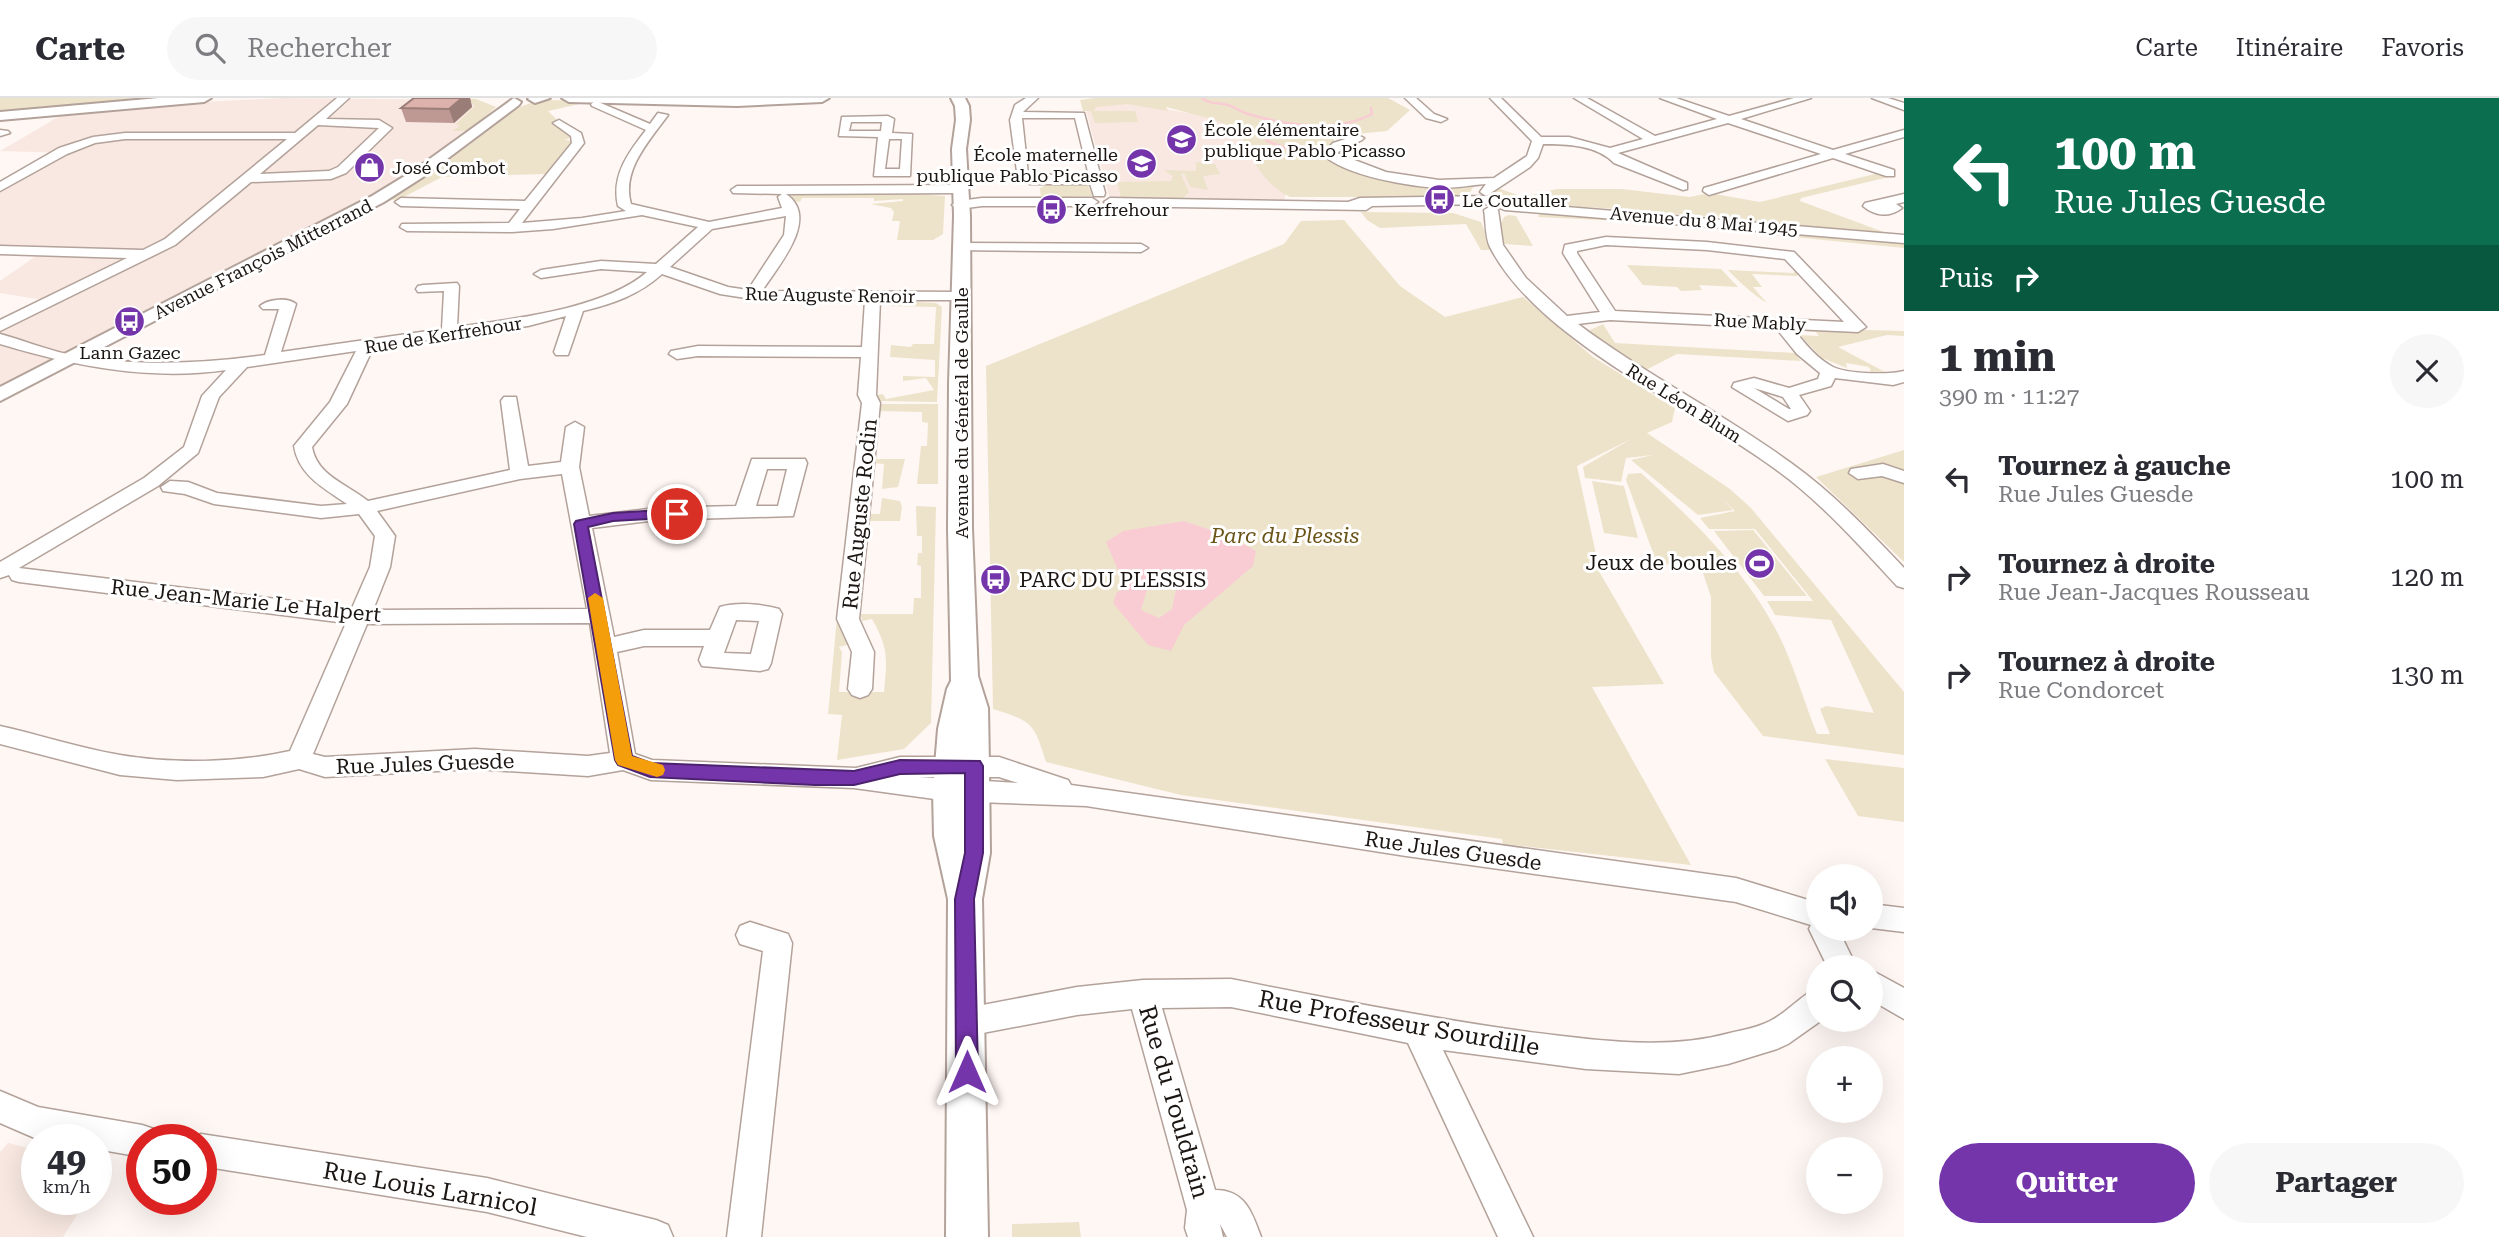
<!DOCTYPE html>
<html lang="fr">
<head>
<meta charset="utf-8">
<style>
	body { margin:0; font-family:"Roboto Serif",serif; background:#f7f7f7; color:#2b2b33; height:100vh; display:flex; flex-direction:column; font-size:26px; white-space:nowrap }
	* { box-sizing:border-box; margin:0 }
	p { font-size:23px; color:#7c7c81 }
	.icon { flex:none; width:38px; height:38px; fill:none; stroke:currentColor; stroke-width:2; stroke-linecap:round; stroke-linejoin:round }
	.map { position:relative; flex:1; overflow:hidden }
	.details { display:flex; flex-direction:column; background:#fff; width:595px }
	.details>* { flex:none }
	.banner { background:#0b6e4f; color:#fff; overflow:hidden }
	.fabs { position:absolute; left:1806px; top:766px; display:grid; gap:14px }
	.fabs a { display:grid; place-items:center; width:77px; height:77px; border-radius:50%; background:#fff; box-shadow:0 7px 28px #0002; font-size:35px }
	.speed { position:absolute; left:21px; top:1026px; display:flex; gap:14px; font-size:35px; font-weight:700; text-align:center }
	.speed>* { display:grid; place-content:center; width:91px; height:91px; border-radius:50%; background:#fff; box-shadow:0 7px 28px #0002; line-height:1 }
	.speed small { font-size:18px; font-weight:400 }
	.speed .limit { border:10px solid #d22; background:#fff; color:#111 }
	.pin { position:absolute; display:grid; place-items:center; width:60px; height:60px; color:#fff; margin:-30px; border:4px solid #fff; border-radius:50%; box-shadow:0 2px 7px #0007 }
	.me { position:absolute; width:77px; margin:-38px; rotate:0deg; stroke-linejoin:round; filter:drop-shadow(0 0 5px #0008) }
	.turn { display:flex; align-items:center; gap:24px; height:147px; padding:0 35px; font-size:32px }
	.turn .icon { width:91px; height:91px; stroke-width:2.5 }
	.turn b { display:block; font-size:49px; line-height:60px }
	.then { display:flex; align-items:center; height:66px; padding:0 35px; background:#0003; gap:14px; font-size:26px }
	.round { display:grid; place-items:center; flex:none; width:74px; height:74px; border-radius:37px; background:#f7f7f7 }
	.summary { display:flex; align-items:center; justify-content:space-between; height:119px; padding:0 35px }
	h1 { font-size:42px; font-weight:700; line-height:52px }
	.primary-button { display:flex; gap:14px; margin-top:auto; padding:14px 35px }
	.primary-button a { flex:1; height:80px; border-radius:42px; background:#7535aa; color:#fff; font-size:28px; font-weight:700; line-height:80px; text-align:center }
	.primary-button a+a { background:#f7f7f7; color:#2b2b33 }
	ul { padding:0; list-style:none }
	li { display:flex; align-items:center; gap:21px; height:98px; padding:0 35px }
	li div { flex:1 }
	li b { display:block; font-size:26px }
	li em { font-style:normal }
	header { display:flex; align-items:center; gap:42px; box-sizing:border-box; height:98px; padding:0 35px; background:#fff; border-bottom:2px solid #e1e1e2 }
	header strong { font-size:33px }
	nav { display:flex; gap:38px; margin-inline-start:auto; font-size:24px }
	.search { width:490px; height:63px; background:#f7f7f7; display:flex; align-items:center; gap:18px; box-sizing:border-box; padding:0 24px; border-radius:38px; color:#7c7c81; font-size:26px }
	main { display:flex; flex:1; min-height:0 }
	.map>svg:first-child { display:block }
</style>
</head>
<body>
<header>
<strong>Carte</strong>
<div class="search"><svg class="icon" aria-label="search" viewBox="0 0 24 24"><circle cx="10" cy="10" r="6"/><path d="M15 15l6 6"/></svg>Rechercher</div>
<nav><a>Carte</a><a>Itinéraire</a><a>Favoris</a></nav>
</header>
<main>
<div class="map">
<svg width="1904" height="1139" viewBox="0 0 1904 1139">
	<rect width="100%" height="100%" fill="#fff7f4"/>
	<path fill="#f8e8e1" d="M283,0l191,2 19,8 -75,60 -63,39 -355,183v-69l43,-21 -43,-7v-12l39,-27 -39,-1v-60l66,-40 -66,-2 60,-35 105,-12z
		M1100,0l112,19 31,13 43,63 -3,11 -124,1 -50,-9 -25,-93z
		M8,1045l29,7v49h50l-24,38h-63v-85z"/>
	<path fill="#ede3ca" d="M0,0h149l-1,3 -148,16z
		M413,0l63,1 20,8 -27,24h-17l8,-5 -4,-2 19,-18 -7,-5z
		M1094,0h294l22,12 -23,21 -51,5 -3,6 3,2 -11,7v4l25,11 6,7 20,1 42,12 2,-3 13,2 -1,4 35,-2 -4,-4h13l-9,14h-177c-28,-14 -39,-39 -51,-67l-24,-10 -49,-13 2,4 -40,-7 -32,3 -2,4h41l3,11 -43,1 -4,-12h-8l-3,-11z
		M545,2l48,1 -45,10 26,25 -9,4 10,1 -29,33 -104,3 -44,23 -12,-1c29,-17 57,-36 84,-55 24,-18 44,-41 75,-44z
		M1196,64l19,2 5,10 -17,2 5,14 -18,-3 -6,-14 -3,1 8,18 -6,6 -62,-1 -4,-15 54,-1 2,-5 -9,-6 32,1z
		M1879,75l14,3 -92,22 -1,3 89,33 -257,-24 -110,-7 -28,-10 4,-5 25,9 34,-8h65l68,8 19,-4 51,9z
		M1052,84l29,1 7,3 5,10 -52,2 -1,-10z
		M901,95l44,3 -2,38 -10,6h-36l3,-19h-8l2,-9 -3,-4 -21,-4 33,-3v-2l-29,2v-3h-72l-2,4 -10,-2 2,-5z
		M1361,114l92,1 28,9 11,28h-11l-15,-26 -86,4 -13,-8z
		M1540,114l364,31v5l-261,-26 -105,-5z
		M1509,117l7,1 17,30 -29,-2 -4,-19 4,-8z
		M1344,122l56,66 45,31 78,-20 70,60 82,51 -3,14 -25,11 83,56 21,19 153,184v63l-141,-19 -49,-64 -3,-15v-60l-10,-30 -38,-3 -8,-6 -29,-78 2,-6 13,-1c50,45 102,95 134,155 18,33 28,71 42,106h13l-10,-25 6,-3 48,7 -43,-93 -56,-5 -8,-14h46l-58,-72h-46l-9,-11 35,-7 -13,-12 11,11 -35,5 -67,-55 22,-5 -27,3 -5,24 -36,-4 -2,-11 48,-28 -54,27 23,107 64,111 -72,3 99,178 -188,-21 -1,-5 -321,-44 -135,-33c-12,-39 -14,-41 -53,-53l-7,-343 298,-122 17,-23z
		M1627,167l94,4 17,18 -39,-2 3,5 -21,1 -4,-4 -34,-2z
		M1728,172l65,3 4,-2 3,2 -4,3 -44,-2 10,13h-9l14,16c-12,-7 -29,-22 -39,-33z
		M897,203l39,2 6,4 -5,95 -57,-1 -3,-6 6,-1 3,5 48,-9 -8,-12 -23,3v-5l32,1v-17l-45,-3 1,-12 20,2 2,-3h21l2,-37 -45,-1z
		M1603,226l12,19 180,10 6,8 -124,-7 -33,17 -53,-35 -1,-6z
		M1794,230l110,3v5l-17,-1 -49,12 47,25h-14l-2,-5 -23,-4 1,5 -25,-10 -22,-23 19,1 -3,-4 -22,-2z
		M880,306h58v80h-21l4,-38h6l1,-23 -6,-1v-10l-44,-1z
		M1904,352v25l-42,-6 -13,4 4,3h32l19,7v79l-88,-85z
		M874,361h31l-7,28 -16,2 2,-25 -11,-1z
		M1592,383l32,5 14,52 -34,-5z
		M882,400l18,3 2,6 -2,14h-33l1,-7h12z
		M916,408l20,1 -5,216 -27,26 -67,11 5,-45 -14,-1 10,-107 13,37 -12,3 3,5 -3,40h45c3,-33 5,-43 -12,-73l-10,2 -1,-7h52l1,-16h7v-32l-4,-1 1,-12h4v-17h-5z
		M1754,432v1l53,65h-43l-50,-65z
		M1825,661l79,9v54l-46,-6z
		M1079,1124l2,15h-69v-13z"/>
	<path fill="#f9ccd4" fill-rule="evenodd" d="M1184,423l42,14 30,16 -3,15 -69,59 -13,26 -23,-6 -35,-42 4,-11 12,-5 -1,-13 -10,-4 -12,-28 17,-11zM1150,482l27,4 -5,25 -13,9 -18,-8z"/>
	<g fill="none" stroke-linecap="round" stroke-linejoin="round">
		<path stroke="#f9ccd4" stroke-width="2.5" d="M1202,0c9,7 15,4 26,7 7,2 13,7 20,9 37,11 89,19 124,0l-1,-6
			M1281,23l-3,6 -13,10 2,4 41,15"/>
		<defs>
			<path id="minor" d="M337,0h12l-23,21 53,1 13,8 -46,45 -15,6 -80,3 -76,63 -175,86v-11l127,-62 -127,-4v-8l143,4 22,-11 122,-100h-162l-30,4 -28,11 -67,37v-9l59,-34 34,-11 32,-4h170zM318,27l61,3 -41,39 -9,4 -69,3z
				M1026,0h12l-15,14 61,1 21,80 -1,3h-10l-4,-12h-60l-12,-5 -8,-59 5,-15zM1022,20h53l14,58 -61,-2z
				M1405,0h11l18,16 13,5 -6,3 -15,-4z
				M1490,0h11l40,39h28l41,11 33,-9 -69,-41h13l68,38 62,-17 -57,-21h16l53,18 65,-18h17l-70,21 92,31 71,-20v7l-59,17 49,16v6h-8l-53,-18 -124,37 -6,-4 1,-3 117,-34 -93,-31 -110,30 69,30v6l-4,1 -69,-27c-17,-18 -47,-19 -71,-19l-5,14 -8,9 -44,29 -6,-4 6,-8c-15,1 -29,4 -44,4 -31,-1 -97,-12 -120,-34l11,-11 25,-8 6,3 -2,2 -26,13 50,19 53,8 55,-2 33,-22 5,-15z
				M1872,0h16l16,5v7z
				M596,3l54,23 8,-11 10,2c-18,25 -47,55 -37,89l78,18 73,-14 -4,-11 4,-3 -49,-1 -2,-3 6,-4 222,-1 6,4 -6,4 -173,1c35,24 -8,72 -24,97l200,1 7,4 -7,4h-82l-4,95 4,8 -21,216 15,33 -2,37 -4,6 -8,3 -8,-3 -4,-6 4,-37 -15,-33 25,-216 -4,-8 3,-38 -163,-1 -21,3 -8,-5 2,-3 27,-5 164,1 3,-47 -113,-1 -32,-5 -58,-20c-23,21 -50,30 -79,37l-15,44h-12l-2,-3 12,-36 -38,10 -155,22 -26,56 -35,43c5,29 35,37 56,54l142,-31 -9,-69 3,-4h12l12,69 33,-4 5,-35 9,-5 9,5 -5,40 10,49 68,-8 79,-2 16,-47h53l2,4 -14,53 -136,4 -65,8 22,109 30,-7h66l10,-23c17,-5 42,-3 59,2l3,5 -11,49 -3,6 -8,2 -58,-5 -3,-6 5,-14h-60l-27,6 18,102 17,6 204,8 44,-11h99l69,23 3,5 665,93 82,25v26h20l19,39h-29l-19,-39 2,-4 -75,-23 -330,-46 -320,-50 -137,-5 -95,-13 -203,-8 -28,-10 -35,6 -113,-7 -150,8 -26,-8 -36,8 -86,3 -57,-5 -120,-31v-18c40,9 79,22 120,29 54,9 117,8 170,-4l56,-128 -327,-41 -7,-2 -3,-5 -9,3v-16l144,-84 40,-31 18,-51 24,-26c-76,11 -153,-4 -226,-26v-10c23,6 44,15 67,20 65,13 133,10 198,1l14,-46h-16l-3,-3c8,-7 28,-9 36,-2l-15,48 161,-23 2,-38 -26,1 -2,-3 2,-3 5,-1 34,-2 2,3 -2,41c55,-8 148,-18 190,-55l-46,-3 -60,9 -7,-4 7,-4 60,-9 55,3 42,-37 -56,-12 -89,14 -41,3 -105,-1 -7,-4 2,-3 107,-1 11,-14 -119,-3 -6,-4 6,-4 124,3 47,-58 -1,-7 -18,-13 6,-3 22,13 3,10 -62,80 60,-5 44,-7 -8,-5c-7,-30 10,-53 28,-76l-54,-24 -1,-2zM786,118l-2,19 -36,55 -20,-3 -58,-20 42,-38zM356,253l-26,51 -36,44c5,30 30,42 53,58l-26,2 -104,-13 -29,-11 -18,-1 -9,6 2,4 22,3 29,10 107,14 38,-4 16,22 -5,31 -18,41 -333,-40 139,-82 40,-33 21,-56 28,-30zM767,371h20l-9,37h-22zM562,376l25,135 -214,1 17,-43 5,-31 -18,-25 143,-32zM736,522l23,1 -8,33 -27,-1zM590,525l20,130 -22,3 -113,-7 -150,8 -12,-3 54,-130zM919,679h80l19,6z
				M842,19l46,-1 6,3 -2,14 20,1 -2,42h-36l4,-39 -39,-1zM851,24h31l-1,9h-32zM889,41h13l-2,30h-15z
				M0,32l8,1 2,2 -10,3z
				M1904,96v8l-8,2 6,4c-13,10 -27,8 -39,-2l2,-3z
				M1491,98l16,6 397,33v8l-399,-33 -15,-6 -118,2 -6,4 -256,-4 -6,-4 6,-4 238,4 12,-4z
				M982,100h110l6,4 -6,4h-110l-23,3 -7,-4 7,-4z
				M1491,108l7,4 5,35 23,33 41,38 33,-4 -37,-59 2,-8 41,-8 101,5 87,10 72,75 -8,5 -65,-3c11,13 24,30 40,38 15,7 56,8 71,4v11l-11,3 -58,-7 -4,8 -32,9 11,16 -3,4 -19,6 -56,-34 2,-4 20,-5 35,10 29,-9 2,-6 -23,-19 -21,-26 -166,-8 -32,4c68,51 145,89 213,139 42,30 78,68 113,105v20l-7,-2c-37,-40 -75,-83 -119,-115 -84,-63 -240,-130 -288,-224 -5,-10 -4,-26 -6,-37zM1606,147l101,5 78,9 59,63 -229,-11 -38,-58v-2zM1754,290l29,9 8,12h-2z
				M960,145l181,1 7,4 -7,4 -186,-2 -2,-3z
				M1883,366l21,7v12l-22,-7 -24,3 -9,-6 2,-4z
				M1871,806l33,4v24l-33,-4z
				M750,824l38,12 4,9 -31,294h-34l36,-286 -23,-7 -4,-9 4,-9z
				M1871,872l33,18v31l-33,-19z
				M1231,881c99,20 198,39 298,53 67,8 136,19 201,1 13,-3 29,-6 40,-12 18,-9 31,-26 48,-33v32h4l-34,24 -11,5 -49,15 -49,10 -93,-5 -143,-19 90,187h-35l-90,-194 -177,-36 -69,1 53,182c30,0 37,22 46,47h-34l-7,-13 3,13h-35l-3,-9 2,-18 -55,-201 -55,6 -110,21 -11,-4 -4,-10 4,-10 11,-4 110,-21 66,-7z
				M0,993l38,16 104,18 12,4 4,10h-16v18l-46,-8v-10h-59l-37,-16z
				M201,1036l286,44 169,42 12,5 5,12h-86l-100,-25 -286,-46v-27h-12z"/>
			<path id="major" d="M159,0h52l-7,4 -204,18v-8z
				M514,0l7,4 -2,3 -96,72 -39,25 -384,199v-14l372,-191 41,-25z
				M550,0l-15,5 -7,-4 1,-1z
				M562,0h267l-7,4 -85,4 -168,-4z
				M951,0h14l4,8 1,14 -4,29 4,67 2,312 6,148 10,32 1,58 1,87 -8,46 6,338h-42l2,-338 -14,-63 -1,-45 5,-62 9,-40 4,-8 -3,-153 1,-144 5,-168 -2,-67 4,-29 -1,-14z"/>
		</defs>
		<use href="#minor" stroke="#b3a29a" stroke-width="3"/>
		<use href="#major" stroke="#b3a29a" stroke-width="4"/>
		<use href="#minor" fill="#fff" fill-rule="evenodd"/>
		<use href="#major" fill="#fff" fill-rule="evenodd"/>
	</g>
	<path fill="#be9994" d="M414,0h56l2,9 -18,16 -48,-1 -5,-14z"/>
	<path fill="#9b7d78" d="M462,0h8l2,9 -18,16 -5,-14z"/>
	<path fill="#ddb2ac" stroke="#9b7d78" stroke-width="2" d="M414,0h48l-13,11 -48,-1z"/>
	<path fill="#7535aa" stroke="#4c226e" stroke-width="2" d="M677,411l5,2v6l-69,4 -25,6 44,229 19,7 203,8 46,-11 80,1 3,5v87l-9,46 4,173 -4,8 -7,3 -8,-3 -3,-8 -1,-173 10,-46v-80l-65,1 -46,11h-39l-165,-8 -32,-12 -3,-5 -41,-236 2,-3 37,-8z"/>
	<path fill="#f59e0b" d="M595,495l8,5 29,158 31,9 2,5 -2,5 -6,2 -39,-12 -3,-5 -27,-162z"/>
	<defs>
		<symbol id="school-disc" viewBox="-11 -11 22 22"><circle r="9.5" fill="#7535aa" stroke="#fff"/><path d="M0-5L7-2L0 1L-7-2ZM-4 1L0 2.5L4 1V4Q0 6-4 4Z" fill="#fff"/></symbol>
		<symbol id="shop-disc" viewBox="-11 -11 22 22"><circle r="9.5" fill="#7535aa" stroke="#fff"/><path d="M-5-2.5h2.3a2.7 3.5 0 0 1 5.4 0H5L5.5 6h-11ZM-1.5-2.5h3a1.5 2.3 0 0 0-3 0Z" fill="#fff"/></symbol>
		<symbol id="bus-disc" viewBox="-11 -11 22 22"><circle r="9.5" fill="#7535aa" stroke="#fff"/><path d="M-5-6H5V4H4V6H2V4H-2V6H-4V4H-5ZM-3.5-4V0h7V-4ZM-3.5 1.2v1.5H-2V1.2ZM2 1.2v1.5H3.5V1.2Z" fill="#fff"/></symbol>
		<symbol id="stadium-disc" viewBox="-11 -11 22 22"><circle r="9.5" fill="#7535aa" stroke="#fff"/><path d="M0-5a6.5 5 0 1 0 0 10a6.5 5 0 1 0 0-10ZM-3.5-1.8h7v3.6h-7Z" fill="#fff"/></symbol>
	</defs>
	<g fill-rule="evenodd">
		<use href="#school-disc" x="1164" y="24" width="35" height="35"/>
		<use href="#school-disc" x="1124" y="48" width="35" height="35"/>
		<use href="#shop-disc" x="352" y="52" width="35" height="35"/>
		<use href="#bus-disc" x="1422" y="84" width="35" height="35"/>
		<use href="#bus-disc" x="1034" y="94" width="35" height="35"/>
		<use href="#bus-disc" x="112" y="206" width="35" height="35"/>
		<use href="#stadium-disc" x="1742" y="448" width="35" height="35"/>
		<use href="#bus-disc" x="978" y="464" width="35" height="35"/>
	</g>
	<g text-anchor="middle" dominant-baseline="central" stroke-width="6" stroke-linejoin="round" paint-order="stroke">
		<g font-size="18" fill="#1c1613" stroke="#fff" text-anchor="start">
			<text x="1204" y="31">École élémentaire<tspan x="1204" dy="21">publique Pablo Picasso</tspan></text>
			<text x="1118" y="56" text-anchor="end">École maternelle<tspan x="1118" dy="21">publique Pablo Picasso</tspan></text>
			<text x="392" y="69">José Combot</text>
			<text x="1462" y="102">Le Coutaller</text>
			<text x="1074" y="111">Kerfrehour</text>
			<text x="130" y="254" text-anchor="middle">Lann Gazec</text>
		</g>
		<g font-size="18" fill="#1c1613" stroke="#fff">
			<text transform="translate(1704 123) rotate(5)">Avenue du 8 Mai 1945</text>
			<text transform="translate(263 161) rotate(-27)">Avenue François Mitterrand</text>
			<text transform="translate(830 197) rotate(1)">Rue Auguste Renoir</text>
			<text transform="translate(1760 224) rotate(3)">Rue Mably</text>
			<text transform="translate(443 237) rotate(-9)">Rue de Kerfrehour</text>
			<text transform="translate(1684 305) rotate(32)">Rue Léon Blum</text>
			<text transform="translate(961 315) rotate(-90)">Avenue du Général de Gaulle</text>
		</g>
		<g font-size="21" fill="#1c1613" stroke="#fff">
			<text transform="translate(860 416) rotate(-84)">Rue Auguste Rodin</text>
			<text transform="translate(246 503) rotate(6)">Rue Jean-Marie Le Halpert</text>
			<text transform="translate(425 666) rotate(-2)">Rue Jules Guesde</text>
			<text transform="translate(1453 753) rotate(8)">Rue Jules Guesde</text>
		</g>
		<g font-size="21" font-style="italic" fill="#6a5317" stroke="#fff">
			<text x="1285" y="438">Parc du Plessis</text>
		</g>
		<g font-size="21" fill="#1c1613" stroke="#fff" text-anchor="end">
			<text x="1737" y="465">Jeux de boules</text>
			<text x="1019" y="482" text-anchor="start">PARC DU PLESSIS</text>
		</g>
		<g font-size="24" fill="#1c1613" stroke="#fff">
			<text transform="translate(1399 925) rotate(10)">Rue Professeur Sourdille</text>
			<text transform="translate(1174 1004) rotate(74)">Rue du Touldrain</text>
			<text transform="translate(430 1091) rotate(10)">Rue Louis Larnicol</text>
		</g>
	</g>
</svg>
<div class="fabs">
<a><svg class="icon" aria-label="sound" viewBox="0 0 24 24"><path d="M4 9h4l5-4v14l-5-4H4zM17 9q2 3 0 6"/></svg></a>
<a><svg class="icon" aria-label="search" viewBox="0 0 24 24"><circle cx="10" cy="10" r="6"/><path d="M15 15l6 6"/></svg></a>
<a>+</a>
<a>−</a>
</div>
<div class="speed"><div>49<small>km/h</small></div><div class="limit">50</div></div>
<div class="pin" style="left:677px;top:416px;background:#d93025"><svg class="icon" aria-label="arrive" viewBox="0 0 24 24"><path d="M6 21V4h12l-3 4 3 4H6"/></svg></div>
<svg class="me" style="left:967px;top:974px" viewBox="-20 -20 40 40"><path d="M0-17L14 15 0 8-14 15z" fill="#7535aa" stroke="#fff" stroke-width="4"/></svg>
</div>
<section class="details">
<div class="banner">
<div class="turn"><svg class="icon" aria-label="left" viewBox="0 0 24 24"><path d="M17 20v-9H6M10 6l-5 5 5 5"/></svg><div><b>100 m</b>Rue Jules Guesde</div></div>
<div class="then">Puis<svg class="icon" aria-label="right" viewBox="0 0 24 24"><path d="M7 20v-9h11M14 6l5 5-5 5"/></svg></div>
</div>
<div class="summary"><div><h1>1 min</h1><p>390 m · 11:27</p></div><a class="round"><svg class="icon" aria-label="close" viewBox="0 0 24 24"><path d="M6 6l12 12M18 6L6 18"/></svg></a></div>
<ul>
<li><svg class="icon" aria-label="left" viewBox="0 0 24 24"><path d="M17 20v-9H6M10 6l-5 5 5 5"/></svg><div><b>Tournez à gauche</b><p>Rue Jules Guesde</p></div><em>100 m</em></li>
<li><svg class="icon" aria-label="right" viewBox="0 0 24 24"><path d="M7 20v-9h11M14 6l5 5-5 5"/></svg><div><b>Tournez à droite</b><p>Rue Jean-Jacques Rousseau</p></div><em>120 m</em></li>
<li><svg class="icon" aria-label="right" viewBox="0 0 24 24"><path d="M7 20v-9h11M14 6l5 5-5 5"/></svg><div><b>Tournez à droite</b><p>Rue Condorcet</p></div><em>130 m</em></li>
</ul>
<div class="primary-button"><a>Quitter</a><a>Partager</a></div>
</section>
</main>
</body>
</html>
